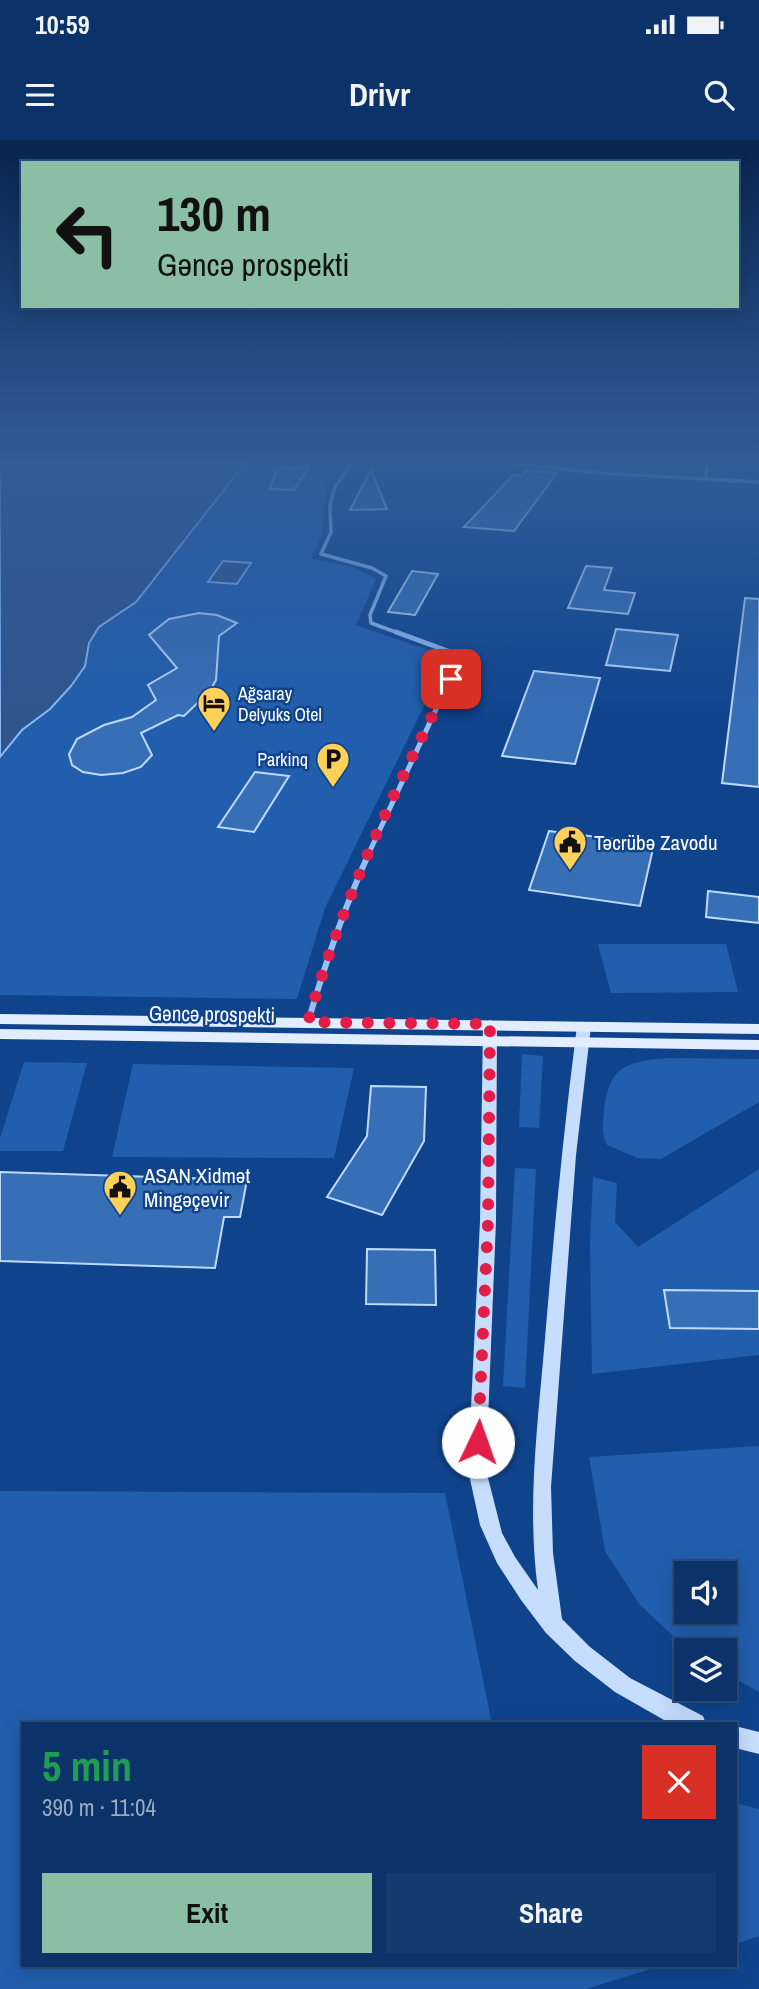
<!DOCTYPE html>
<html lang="en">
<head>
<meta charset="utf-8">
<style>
	body { margin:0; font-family:"Archivo Narrow",sans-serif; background:#143b70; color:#f1f3f6; height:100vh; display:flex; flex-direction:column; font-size:26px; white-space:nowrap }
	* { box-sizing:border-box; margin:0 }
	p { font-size:23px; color:#9aaac1 }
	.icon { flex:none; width:38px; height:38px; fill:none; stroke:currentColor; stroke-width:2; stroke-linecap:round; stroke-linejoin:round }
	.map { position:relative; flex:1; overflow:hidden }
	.drawer { position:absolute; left:21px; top:1582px; width:716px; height:245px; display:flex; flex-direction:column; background:#0b336a; border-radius:0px; box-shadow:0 4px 18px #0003,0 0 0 2px #2b4e7e }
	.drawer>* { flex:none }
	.banner { position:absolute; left:21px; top:21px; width:718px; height:147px; border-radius:0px; box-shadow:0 4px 18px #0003,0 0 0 2px #2b4e7e; background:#8abfa5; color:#111; overflow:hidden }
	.tools { position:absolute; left:674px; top:1421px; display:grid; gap:14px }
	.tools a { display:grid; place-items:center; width:63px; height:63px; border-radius:0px; background:#0b336a; box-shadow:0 4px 18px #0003,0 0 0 2px #2b4e7e; font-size:35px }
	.pin { position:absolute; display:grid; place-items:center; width:60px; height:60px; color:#fff; margin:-30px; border-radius:14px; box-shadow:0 4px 10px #0006 }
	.me { position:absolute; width:77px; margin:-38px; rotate:3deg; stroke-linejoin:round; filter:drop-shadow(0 0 5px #0008) }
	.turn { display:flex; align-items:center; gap:24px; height:147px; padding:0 21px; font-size:32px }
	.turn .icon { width:91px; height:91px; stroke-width:2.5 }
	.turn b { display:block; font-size:49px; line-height:60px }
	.round { display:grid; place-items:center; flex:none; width:74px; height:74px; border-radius:0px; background:#143b70 }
	.headline { display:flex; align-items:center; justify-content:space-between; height:119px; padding:0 21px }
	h1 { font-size:42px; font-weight:700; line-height:52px; color:#1e9e55 }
	.action { display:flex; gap:14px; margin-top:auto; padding:14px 21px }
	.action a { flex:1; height:80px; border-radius:0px; background:#8abfa5; color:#111; font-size:28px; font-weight:700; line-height:80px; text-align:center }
	.action a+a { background:#143b70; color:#f1f3f6 }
	.status { display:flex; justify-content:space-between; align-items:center; height:49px; padding:0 35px; background:#0b336a; direction:ltr }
	.status svg { height:19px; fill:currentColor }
	header { display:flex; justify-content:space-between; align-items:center; height:91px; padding:0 21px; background:#0b336a; font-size:32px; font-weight:700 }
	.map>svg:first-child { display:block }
</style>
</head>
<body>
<div class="status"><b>10:59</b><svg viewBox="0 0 49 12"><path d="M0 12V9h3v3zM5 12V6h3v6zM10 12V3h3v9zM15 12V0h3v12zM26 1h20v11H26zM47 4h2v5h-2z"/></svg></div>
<header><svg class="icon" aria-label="menu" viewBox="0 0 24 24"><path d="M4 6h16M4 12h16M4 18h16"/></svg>Drivr<svg class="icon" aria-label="search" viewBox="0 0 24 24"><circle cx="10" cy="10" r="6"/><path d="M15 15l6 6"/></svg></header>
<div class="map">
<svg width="759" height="1849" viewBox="0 0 759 1849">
	<rect width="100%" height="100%" fill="#0f448d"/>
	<path fill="#215ead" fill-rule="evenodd" d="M246,322h101l-21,24 -4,50 -11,20 2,3 39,8 24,12 -20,46 92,32 -123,251 -28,91 -297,-4v-238l22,-27 28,-21 21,-22 14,-21 4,-23 10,-16 37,-25z
		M598,804h128l12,48 -127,1z
		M522,914l21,2 -4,72 -20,-1z
		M667,918l92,1v43l-98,57 -24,-1 -30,-13c-6,-12 -4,-21 -3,-33 5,-45 20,-50 63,-54z
		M24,922l63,1 -24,88h-63v-13z
		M133,924l221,4 -20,90 -222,-1z
		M515,1028l21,1 -11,219 -22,-2z
		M759,1029v186l-167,19 -2,-131 3,-66 24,6 -2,39 23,25z
		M759,1306v246l-34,-19 -1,-23h-36l-49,-46 -34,-53 -16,-94zM686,1433h38v39h-38z
		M0,1351l445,2 47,231h-469v241h641l-78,24h-586z
		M735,1663l24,6v127l-24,8z"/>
	<path fill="#2e558c" stroke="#88baf7" stroke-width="2" d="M0,322h246l-110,140 -37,25 -10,16 -4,23 -14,20 -21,23 -28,21 -22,27z
		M223,421l28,2 -14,21 -29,-2z"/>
	<path fill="#376fb7" stroke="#bedafe" stroke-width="2" d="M309,327l-15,23 -24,-1 7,-20z
		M371,330l16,39 -37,1z
		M526,330l31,3 -43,58 -50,-4 49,-52 8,1z
		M586,426l26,2 -8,22 31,3 -7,21 -60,-6z
		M412,431l26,3 -23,41 -27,-3z
		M745,458l14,1v188l-37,-4z
		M199,473l18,2 20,8 -18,13 -3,44 -6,11 -26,25 -6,-1 -37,18 11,22 -11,12 -18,6 -22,2 -18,-3 -11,-7 -3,-11 8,-15 27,-14 28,-8 24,-17 -8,-15 29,-17 -28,-33 20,-16z
		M616,489l62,6 -8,36 -64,-6z
		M534,531l66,7 -25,86 -73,-8z
		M255,632l34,4 -35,56 -36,-5z
		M549,691l105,13 -14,62 -111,-16z
		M708,751l51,6v26l-53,-6z
		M371,946l55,1 -2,54 -42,74 -55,-18 40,-61z
		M0,1032l247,8 -7,37h-16l-9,51 -215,-7z
		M367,1109l68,1 1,55 -70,-1z
		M664,1150l95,1v38l-89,-1z"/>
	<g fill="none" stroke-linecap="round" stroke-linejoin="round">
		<path stroke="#97bff3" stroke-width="3.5" d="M353,322l-18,25 -5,18 1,27 -10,22 51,14 14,8 -16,39 1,8 30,11
			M493,322l107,11 159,9
			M706,339l1,-17"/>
		<path stroke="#97bff3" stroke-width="5" d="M368,715l92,-197 -4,-4 -60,-22"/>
		<path stroke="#97bff3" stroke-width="6" d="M308,882c17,-58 36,-114 61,-169"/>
		<path fill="#c6ddfd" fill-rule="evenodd" d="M490,880l7,4 -1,197 -10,249 16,63 13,24 23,33c-11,-80 -1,-159 6,-240 9,-108 19,-216 33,-324l7,-4 7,4 -15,129 -25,332 2,66 9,66 28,28 40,31 73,38 3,8h-35l-56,-32 -40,-31 -29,-28 -25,-33 -24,-37 -17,-38 -12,-55 12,-249 3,-197z
			M735,1586l24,6v22l-24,-6z"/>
		<path fill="#e2edff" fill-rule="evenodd" d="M0,874l759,10v10l-759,-10z
			M0,889l759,11v10l-759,-11z"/>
	</g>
	<linearGradient id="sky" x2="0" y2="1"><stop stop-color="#08254e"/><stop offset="0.55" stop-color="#315c9a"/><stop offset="1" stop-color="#315c9a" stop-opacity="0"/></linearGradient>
	<rect width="759" height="581" fill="url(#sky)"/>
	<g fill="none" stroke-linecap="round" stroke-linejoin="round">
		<path stroke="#e11d48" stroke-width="12" stroke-dasharray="0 21.6" d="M451,539c-57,111 -109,223 -143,343l182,2 -2,197 -10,221"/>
	</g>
	<defs>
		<symbol id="hotel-pin" viewBox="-11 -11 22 30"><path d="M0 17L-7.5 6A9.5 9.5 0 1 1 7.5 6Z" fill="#ffd158" stroke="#0f448d"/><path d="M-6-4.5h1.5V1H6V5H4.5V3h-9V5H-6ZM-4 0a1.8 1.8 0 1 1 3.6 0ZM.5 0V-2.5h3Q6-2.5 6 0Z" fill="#111"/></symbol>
		<symbol id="parking-pin" viewBox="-11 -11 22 30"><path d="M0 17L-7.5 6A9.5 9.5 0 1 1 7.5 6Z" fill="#ffd158" stroke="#0f448d"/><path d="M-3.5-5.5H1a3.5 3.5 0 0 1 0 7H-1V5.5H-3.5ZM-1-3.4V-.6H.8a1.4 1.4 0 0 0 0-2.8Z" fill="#111"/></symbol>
		<symbol id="civic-pin" viewBox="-11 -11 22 30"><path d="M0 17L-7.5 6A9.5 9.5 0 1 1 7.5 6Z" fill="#ffd158" stroke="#0f448d"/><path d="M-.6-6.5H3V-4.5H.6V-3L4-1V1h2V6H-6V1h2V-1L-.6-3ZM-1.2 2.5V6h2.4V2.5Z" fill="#111"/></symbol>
	</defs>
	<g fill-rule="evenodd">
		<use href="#hotel-pin" x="195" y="544" width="38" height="52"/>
		<use href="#parking-pin" x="314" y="600" width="38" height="52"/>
		<use href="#civic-pin" x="551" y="683" width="38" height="52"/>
		<use href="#civic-pin" x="101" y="1028" width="38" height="52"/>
	</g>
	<g text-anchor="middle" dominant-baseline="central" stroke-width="5" stroke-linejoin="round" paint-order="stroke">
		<g font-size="18" fill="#fff" stroke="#0f448d" text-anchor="start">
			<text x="238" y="553">Ağsaray<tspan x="238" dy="21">Delyuks Otel</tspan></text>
			<text x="308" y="619" text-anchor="end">Parkinq</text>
		</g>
		<g font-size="21" fill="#fff" stroke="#0f448d" text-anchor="start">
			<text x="594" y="702">Təcrübə Zavodu</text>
			<text x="144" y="1035">ASAN Xidmət<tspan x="144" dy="24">Mingəçevir</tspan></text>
		</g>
		<g font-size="21" fill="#fff" stroke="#0f448d">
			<text transform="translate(212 874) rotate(1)">Gəncə prospekti</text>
		</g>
	</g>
</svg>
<div class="tools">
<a><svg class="icon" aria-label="sound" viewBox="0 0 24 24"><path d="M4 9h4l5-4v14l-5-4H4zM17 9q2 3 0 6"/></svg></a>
<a><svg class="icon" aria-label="layers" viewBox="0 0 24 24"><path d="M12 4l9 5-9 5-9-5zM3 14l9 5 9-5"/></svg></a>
</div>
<div class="pin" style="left:451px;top:539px;background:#d93025"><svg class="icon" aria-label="arrive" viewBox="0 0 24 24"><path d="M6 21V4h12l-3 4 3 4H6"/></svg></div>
<svg class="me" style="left:478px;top:1302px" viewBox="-20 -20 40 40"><circle r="19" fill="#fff"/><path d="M0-13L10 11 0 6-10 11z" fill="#e11d48"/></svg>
<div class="banner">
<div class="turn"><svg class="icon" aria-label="left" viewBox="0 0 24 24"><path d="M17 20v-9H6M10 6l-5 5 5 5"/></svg><div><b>130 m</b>Gəncə prospekti</div></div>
</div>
<section class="drawer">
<div class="headline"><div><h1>5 min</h1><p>390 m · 11:04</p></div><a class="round" style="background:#d93025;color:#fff"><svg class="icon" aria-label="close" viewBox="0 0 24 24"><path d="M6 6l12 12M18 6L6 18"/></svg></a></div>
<div class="action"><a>Exit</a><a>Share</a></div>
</section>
</div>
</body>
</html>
